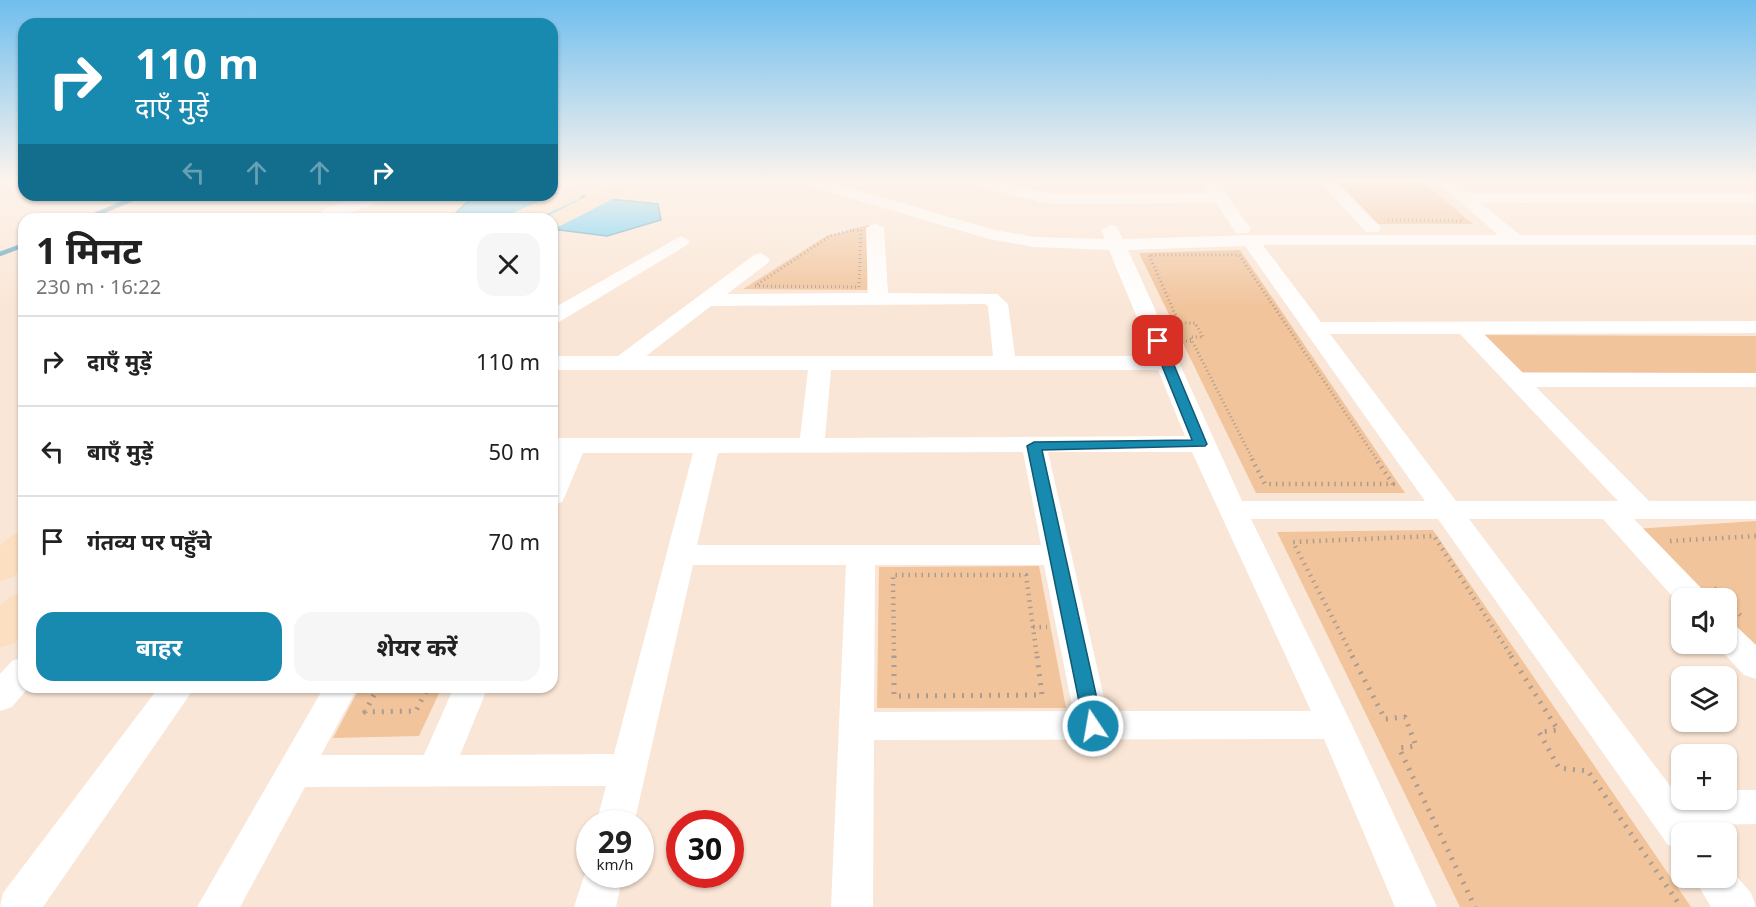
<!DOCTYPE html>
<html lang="hi">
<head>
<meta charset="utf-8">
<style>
	body { margin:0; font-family:"Noto Sans","Noto Sans Devanagari",sans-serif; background:#f6f6f6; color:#222; height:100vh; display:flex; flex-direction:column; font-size:22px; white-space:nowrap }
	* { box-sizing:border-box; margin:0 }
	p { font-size:20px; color:#767676 }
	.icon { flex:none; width:33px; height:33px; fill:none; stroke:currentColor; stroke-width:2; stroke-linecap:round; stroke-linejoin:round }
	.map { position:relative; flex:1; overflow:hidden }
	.panel { position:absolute; left:18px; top:213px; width:540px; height:480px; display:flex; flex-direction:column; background:#fff; border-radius:18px; box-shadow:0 2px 4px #0004 }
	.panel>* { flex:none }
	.guide { position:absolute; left:18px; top:18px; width:540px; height:183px; border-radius:18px; box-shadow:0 2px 4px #0004; background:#1889af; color:#fff; overflow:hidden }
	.tools { position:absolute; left:1671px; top:588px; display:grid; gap:12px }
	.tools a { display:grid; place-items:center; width:66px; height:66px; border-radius:12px; background:#fff; box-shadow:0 2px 4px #0004; font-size:30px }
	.speed { position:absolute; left:576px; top:810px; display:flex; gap:12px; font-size:30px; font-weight:700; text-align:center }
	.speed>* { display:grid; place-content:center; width:78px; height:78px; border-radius:50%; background:#fff; box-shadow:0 2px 4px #0004; line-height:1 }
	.speed small { font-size:15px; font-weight:400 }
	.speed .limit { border:9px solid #d22; background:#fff; color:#111 }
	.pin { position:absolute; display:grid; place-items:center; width:51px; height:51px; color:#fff; margin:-26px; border-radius:12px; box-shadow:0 3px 9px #0006 }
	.me { position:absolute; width:66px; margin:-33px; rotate:348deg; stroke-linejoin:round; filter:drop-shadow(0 0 4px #0008) }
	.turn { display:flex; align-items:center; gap:21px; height:126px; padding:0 18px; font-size:27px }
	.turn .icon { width:78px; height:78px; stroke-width:2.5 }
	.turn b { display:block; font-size:42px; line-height:51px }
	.lanes { display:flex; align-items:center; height:57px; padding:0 18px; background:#0003; justify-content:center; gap:30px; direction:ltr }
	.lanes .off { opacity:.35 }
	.round { display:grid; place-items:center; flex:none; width:63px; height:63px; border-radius:18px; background:#f6f6f6 }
	.head { display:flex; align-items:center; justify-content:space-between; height:102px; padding:0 18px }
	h1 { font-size:36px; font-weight:700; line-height:45px }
	.primary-button { display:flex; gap:12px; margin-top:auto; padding:12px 18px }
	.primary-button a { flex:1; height:69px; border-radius:18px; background:#1889af; color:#fff; font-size:24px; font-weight:700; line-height:69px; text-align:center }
	.primary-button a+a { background:#f6f6f6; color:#222 }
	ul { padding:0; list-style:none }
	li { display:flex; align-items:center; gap:18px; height:90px; padding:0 18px; border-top:2px solid #e0e0e0 }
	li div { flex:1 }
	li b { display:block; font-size:22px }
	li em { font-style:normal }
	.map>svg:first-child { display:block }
</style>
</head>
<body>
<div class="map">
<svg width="1756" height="907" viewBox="0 0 1756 907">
	<rect width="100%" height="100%" fill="#fae6d6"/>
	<path fill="#f1c49c" d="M1421,180l52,44h-96l-43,-43z
		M869,225l-2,65 -124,-1 85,-54c13,0 26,-8 41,-10z
		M1240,250l165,243h-149l-117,-240z
		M1480,335l276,1v37l-237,-1z
		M1756,521v133l-29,-30 -1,-26h-24l-68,-69z
		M1433,530l258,377h-231l-183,-375z
		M1039,566l27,142h-189l2,-141z
		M360,687h82l-23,49 -86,2z"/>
	<path fill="#5bccf8" stroke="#519ebb" stroke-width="1.5" d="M552,193l106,11 3,16 -54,16 -55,-7v-10h-102l19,-19v-5h83z"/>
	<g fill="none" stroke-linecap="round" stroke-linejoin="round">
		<path stroke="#519ebb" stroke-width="4.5" d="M85,219l57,-24
			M0,254l24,-9"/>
		<path stroke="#ab9c90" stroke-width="3" stroke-dasharray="1 3" stroke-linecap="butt" d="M1416,180l18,16
			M1388,220l75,1 -3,-3
			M853,230h8l-2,57 -104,-1 75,-50z
			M1178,341h14
			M1253,460l-63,-123h13l-8,-14h-16l-30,-68h90l138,205"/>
		<path stroke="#ab9c90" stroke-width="4.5" stroke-dasharray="1.5 5" stroke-linecap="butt" d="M1252,459l13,25h128l-17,-25
			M1670,541l86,-5
			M1714,588l11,10
			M1726,600l16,17
			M1033,627h14
			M894,657l-1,-82h133l11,82
			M1353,657l-60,-115 141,-6 78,121"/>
		<path stroke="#ab9c90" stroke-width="5" stroke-dasharray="2 7" stroke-linecap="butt" d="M894,656v40l148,-1 -5,-39
			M1352,656l33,63 20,-2 11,29 -17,2 76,159
			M1511,656l47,74 -19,2 20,36 29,3 93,136
			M378,687l-13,25 51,-1 12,-24"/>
		<path fill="#fff" fill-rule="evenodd" d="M797,180h27l167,49 44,8 70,2 -4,-9 9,-5 6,1 7,13 127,-4h248l-63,-55h18l16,13h287v10h-275l39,32h236v10h-493l58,77 435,-1v12l-272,1 39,39h233v14h-220l113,114h107v18h-122l69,71 4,8h-25l-1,8 -78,-87h-134l205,272h8v9h44v-10h30v34l-58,1 3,7h-19v18l-14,-5 -230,-326h-187l101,206 85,182h-42l-71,-168 -450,1 -1,167h-42l15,-342h-153l-59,259h-38l10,-38 -301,1 -65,120h-43l127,-220h34l-37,68h103l30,-68h34l-28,68 154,-1 79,-301h-110l-18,43 -3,6 -10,3v-40l5,-11h-5v-16h248l8,-68h-256v-14h66l136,-101 7,-2 9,6 -2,4 -41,31 141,-1 -2,-65 9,-5 9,5 4,65 109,1 11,10 7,52h138l-44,-106 -74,-3 -46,-8 -190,-56zM1245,246l180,255h-183l-114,-251zM985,304l3,2 5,50h-347l65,-50zM1330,334h130l158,167h-162zM831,370h327l27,66 -360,2zM1023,452l18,93h-344l21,-92zM1048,452h144l119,259h-204zM875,565h169l29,146 -199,1z
			M962,180h31l57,14 159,-1 -7,-10 2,-3h12l35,49 -3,4h-12l-20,-30 -166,1 -86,-21z
			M1318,180h17l43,44 3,4 -3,4h-12z
			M366,195h25l-2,4 -56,20h-21l16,-12z
			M681,236l9,5 -3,4 -128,77 -7,2v-15z
			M1726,623l11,4 19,18v34l-12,-4 -29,-31h11z
			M24,657v30h5l-17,20 -12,4v-37l12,-13z
			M159,687h36l-152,220h-43l3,-14z
			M589,861l1,13h33l-7,33h-42z
			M1726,864l25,29 5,14h-45l-17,-29h32z"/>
		<path fill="#fbdfc0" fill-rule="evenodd" d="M618,180h27l-3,4 -82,42 -8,2v-9h-10z
			M571,188l8,1 3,5 -3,5 -43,20h-29l3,-5z
			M24,532v35l-11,10 -13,4v-35l11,-10z
			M24,592v40l-9,11 -15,4v-41l10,-10z"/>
	</g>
	<linearGradient id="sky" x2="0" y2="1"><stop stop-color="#6fbeee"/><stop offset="0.59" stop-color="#fdf4ed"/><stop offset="1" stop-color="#fdf4ed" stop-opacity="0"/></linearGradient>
	<rect width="1756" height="307" fill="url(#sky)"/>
	<path fill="#1889af" stroke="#105972" stroke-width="1.5" d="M1154,338l10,3 43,103 -2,2 -163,4 61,276 -3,5 -7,2 -6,-2 -3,-5 -57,-280 7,-4 158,-2 -40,-99z"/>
</svg>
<div class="tools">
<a><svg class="icon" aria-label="sound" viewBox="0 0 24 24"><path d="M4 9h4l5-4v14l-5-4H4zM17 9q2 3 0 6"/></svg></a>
<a><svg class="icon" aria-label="layers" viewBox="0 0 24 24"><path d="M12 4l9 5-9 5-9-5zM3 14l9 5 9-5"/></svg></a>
<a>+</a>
<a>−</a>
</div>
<div class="speed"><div>29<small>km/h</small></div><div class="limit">30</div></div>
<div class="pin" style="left:1158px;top:341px;background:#d93025"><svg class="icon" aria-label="arrive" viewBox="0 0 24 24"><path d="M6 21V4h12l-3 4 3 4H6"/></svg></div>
<svg class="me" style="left:1093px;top:726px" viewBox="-20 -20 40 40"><circle r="17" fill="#1889af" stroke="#fff" stroke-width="3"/><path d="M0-11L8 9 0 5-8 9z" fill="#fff"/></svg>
<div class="guide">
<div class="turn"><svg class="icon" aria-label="right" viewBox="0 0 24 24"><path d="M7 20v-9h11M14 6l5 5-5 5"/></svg><div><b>110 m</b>दाएँ मुड़ें</div></div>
<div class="lanes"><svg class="icon off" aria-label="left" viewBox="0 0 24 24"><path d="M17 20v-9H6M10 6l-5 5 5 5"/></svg><svg class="icon off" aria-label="ahead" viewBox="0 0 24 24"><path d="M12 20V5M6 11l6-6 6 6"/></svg><svg class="icon off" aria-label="ahead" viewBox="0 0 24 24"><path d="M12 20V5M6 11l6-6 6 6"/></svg><svg class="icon" aria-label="right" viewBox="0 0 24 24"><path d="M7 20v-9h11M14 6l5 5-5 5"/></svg></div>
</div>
<section class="panel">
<div class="head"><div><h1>1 मिनट</h1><p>230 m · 16:22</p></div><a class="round"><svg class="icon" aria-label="close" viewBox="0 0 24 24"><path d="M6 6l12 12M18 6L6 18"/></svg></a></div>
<ul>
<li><svg class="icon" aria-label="right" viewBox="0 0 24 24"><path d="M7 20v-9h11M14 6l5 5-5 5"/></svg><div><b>दाएँ मुड़ें</b></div><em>110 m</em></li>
<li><svg class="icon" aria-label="left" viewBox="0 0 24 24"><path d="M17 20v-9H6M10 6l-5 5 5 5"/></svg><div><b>बाएँ मुड़ें</b></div><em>50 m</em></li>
<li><svg class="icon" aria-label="arrive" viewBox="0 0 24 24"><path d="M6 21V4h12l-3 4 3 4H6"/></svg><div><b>गंतव्य पर पहुँचे</b></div><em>70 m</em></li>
</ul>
<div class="primary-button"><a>बाहर</a><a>शेयर करें</a></div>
</section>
</div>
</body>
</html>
